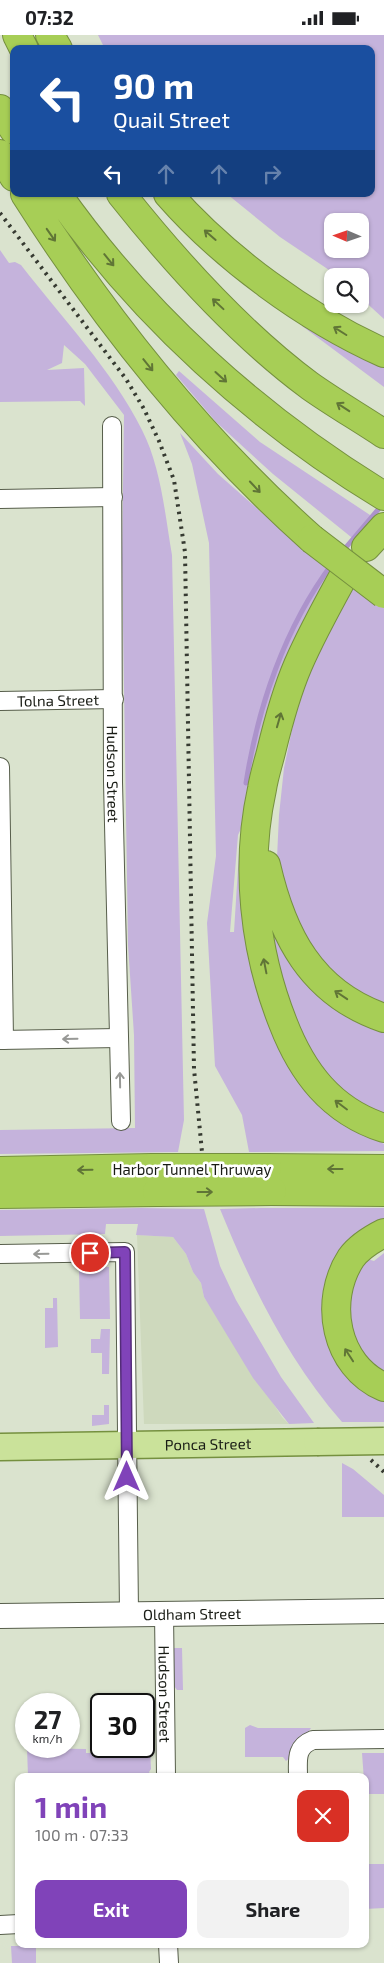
<!DOCTYPE html>
<html lang="en">
<head>
<meta charset="utf-8">
<style>
	body { margin:0; font-family:"Exo 2",sans-serif; background:#f2f2f2; color:#202124; height:100vh; display:flex; flex-direction:column; font-size:19px; white-space:nowrap }
	* { box-sizing:border-box; margin:0 }
	p { font-size:16px; color:#757577 }
	.icon { flex:none; width:28px; height:28px; fill:none; stroke:currentColor; stroke-width:2; stroke-linecap:round; stroke-linejoin:round }
	.map { position:relative; flex:1; overflow:hidden }
	.side { position:absolute; left:15px; top:1738px; width:354px; height:175px; display:flex; flex-direction:column; background:#fff; border-radius:10px; box-shadow:0 1px 4px #0004 }
	.side>* { flex:none }
	.banner { position:absolute; left:10px; top:10px; width:365px; height:152px; border-radius:10px; box-shadow:0 1px 4px #0004; background:#1a4fa0; color:#fff; overflow:hidden }
	.needle { width:32px; rotate:272deg }
	.controls { position:absolute; left:324px; top:178px; display:grid; gap:10px }
	.controls a { display:grid; place-items:center; width:45px; height:45px; border-radius:10px; background:#fff; box-shadow:0 1px 4px #0004; font-size:25px }
	.speed { position:absolute; left:15px; top:1658px; display:flex; gap:10px; font-size:25px; font-weight:700; text-align:center }
	.speed>* { display:grid; place-content:center; width:65px; height:65px; border-radius:50%; background:#fff; box-shadow:0 1px 4px #0004; line-height:1 }
	.speed small { font-size:12px; font-weight:400 }
	.speed .limit { border:2px solid #111; border-radius:8px; background:#fff; color:#111 }
	.pin { position:absolute; display:grid; place-items:center; width:42px; height:42px; color:#fff; margin:-21px; border:2px solid #fff; border-radius:50%; box-shadow:0 1px 5px #0007 }
	.me { position:absolute; width:55px; margin:-28px; rotate:0deg; stroke-linejoin:round; filter:drop-shadow(0 0 4px #0008) }
	.turn { display:flex; align-items:center; gap:18px; height:105px; padding:0 20px; font-size:22px }
	.turn .icon { width:65px; height:65px; stroke-width:2.5 }
	.turn b { display:block; font-size:35px; line-height:42px }
	.lanes { display:flex; align-items:center; height:48px; padding:0 20px; background:#0003; justify-content:center; gap:25px; direction:ltr }
	.lanes .off { opacity:.35 }
	.round { display:grid; place-items:center; flex:none; width:52px; height:52px; border-radius:10px; background:#f2f2f2 }
	.head { display:flex; align-items:center; justify-content:space-between; height:85px; padding:0 20px }
	h1 { font-size:30px; font-weight:700; line-height:38px; color:#8043b9 }
	.action { display:flex; gap:10px; margin-top:auto; padding:10px 20px }
	.action a { flex:1; height:58px; border-radius:10px; background:#8043b9; color:#fff; font-size:20px; font-weight:700; line-height:58px; text-align:center }
	.action a+a { background:#f2f2f2; color:#202124 }
	.status { display:flex; justify-content:space-between; align-items:center; height:35px; padding:0 25px; background:#fff; direction:ltr }
	.status svg { height:14px; fill:currentColor }
	.map>svg:first-child { display:block }
</style>
</head>
<body>
<div class="status"><b>07:32</b><svg viewBox="0 0 49 12"><path d="M0 12V9h3v3zM5 12V6h3v6zM10 12V3h3v9zM15 12V0h3v12zM26 1h20v11H26zM47 4h2v5h-2z"/></svg></div>
<div class="map">
<svg width="384" height="1928" viewBox="0 0 384 1928">
	<rect width="100%" height="100%" fill="#dae3ce"/>
	<path fill="#ced9bd" d="M137,1200l36,2 13,17 7,18 8,11 3,14 78,120 7,7h-145z"/>
	<path fill="#c5b3dc" fill-rule="evenodd" d="M98,0h286v284l-24,-22v-21h-22l-58,-39 -53,-43h144v-145h-266zM332,186h28v28h-28z
		M0,215l9,13 6,-1 6,3c41,53 91,105 121,165 19,37 23,85 30,125l12,565 -6,32 -178,2v-24l135,-2 -1,-93 -6,-90 -1,-66 -5,-320 2,-144 -39,-51 -21,-19 -2,18 -15,7 37,-2 1,38 -5,-5 -80,1z
		M302,288l35,22 47,23v19l-82,-61z
		M179,336l81,71 113,75 -17,24 -83,-67 -57,-52 -40,-47z
		M180,398l38,41 59,52 1,-1 57,47 -49,91 -17,43 -14,52 -10,62 -7,15 -8,97h4l5,-80h2l5,80 93,188 45,24v7l-135,1 -7,-37 -27,-49 -8,-143 9,-67 -7,-313 -17,-79z
		M352,550l32,23v399l-43,-24 -42,-50 -22,-75 2,-43 5,-47 10,-48 16,-48 20,-46z
		M268,867l4,13 112,111v94l-64,-45 -43,-102z
		M141,1173l63,1 16,57 16,34 45,77 33,46 -25,1 -36,-46 -49,-81 -3,-14 -8,-11 -7,-18 -13,-17 -37,-2 2,-11h-32l-1,10 -105,2v-26z
		M261,1173h123v15l-53,69 53,104v26h-42c-54,-62 -91,-137 -122,-213z
		M384,1218v122c-7,-7 -16,-14 -22,-22 -21,-27 -16,-69 5,-94l7,2z
		M109,1232l1,52h-30l-1,-51z
		M53,1263h4l1,49 -13,1v-40h8z
		M101,1294h9l-1,45h-7v-21h-11v-14h9z
		M104,1370h5v19l-17,2v-11h12z
		M342,1428l11,6 31,26v22h-42z
		M174,1613h8l1,42h-6l-3,-4z
		M250,1690l8,3h53l-20,29 -5,4 -3,-4h-38v-29z
		M27,1713l59,1v4h5v-5h59l1,21 -2,3 2,4h-123z
		M362,1718h22v41h-19z
		M365,1829h19v44l-19,1z
		M11,1911h25v17h-24z"/>
	<g fill="none" stroke-linecap="round" stroke-linejoin="round">
		<path stroke="#ac93cb" stroke-width="5" d="M342,517l40,-47
			M246,748c12,-77 39,-156 86,-219"/>
		<defs>
			<g id="street">
				<path id="s1" d="M112,391l1,356 8,339"/>
				<path d="M0,464l113,-2"/>
				<path id="s2" d="M0,666l114,-2"/>
				<path d="M0,732l4,273"/>
				<path d="M0,1005l118,-2"/>
				<path d="M0,1219l125,-2 4,361"/>
				<path id="s3" d="M164,1578l2,163"/>
				<path d="M298,1741c0,-16 -3,-29 15,-36l71,-1"/>
				<path d="M0,1890l19,-1"/>
				<path d="M168,1909l1,19"/>
			</g>
			<g id="secondary">
				<path id="s4" d="M0,1581l384,-5"/>
			</g>
			<g id="primary">
				<path id="s5" d="M0,1412l317,-5"/>
			</g>
			<path id="highway" d="M17,0l7,14
				M50,0l8,14
				M0,74l14,21
				M0,119l14,23
				M25,159c80,126 176,246 287,345
				M57,159c86,122 199,224 327,302
				M121,159c54,68 119,140 189,192 24,17 50,32 74,48
				M168,159c56,64 138,124 216,159
				M366,512l18,-20
				M343,542c-16,29 -32,58 -45,88 -12,28 -20,58 -27,87 -3,12 -7,24 -9,37 -17,77 -8,161 21,234 19,49 48,88 101,105
				M266,830c16,70 45,128 118,153
				M267,1133l117,1
				M0,1136l152,-3
				M272,1156l112,1
				M0,1159l157,-2
				M384,1198c-12,6 -25,14 -33,25 -28,43 -16,108 33,129"/>
		</defs>
		<use href="#street" stroke="#575e4b" stroke-width="20"/>
		<use href="#secondary" stroke="#575e4b" stroke-width="26"/>
		<use href="#primary" stroke="#75903f" stroke-width="29"/>
		<use href="#highway" stroke="#75903f" stroke-width="30"/>
		<use href="#street" stroke="#fff" stroke-width="18"/>
		<use href="#secondary" stroke="#fff" stroke-width="24"/>
		<use href="#primary" stroke="#cae29a" stroke-width="26"/>
		<use href="#highway" stroke="#a7ce56" stroke-width="28"/>
		<path stroke="#363a31" stroke-width="4" stroke-dasharray="2.5 5" stroke-linecap="butt" d="M0,178l126,166 18,30 15,32 15,39 11,72 9,517 8,83
			M371,1425l13,12"/>
		<defs>
			<path id="primary-bridge" d="M317,1407l67,-1"/>
			<path id="highway-bridge" d="M312,504l72,55
				M152,1133h115
				M157,1157l115,-1"/>
		</defs>
		<use href="#primary-bridge" stroke="#75903f" stroke-width="29" stroke-linecap="butt"/>
		<use href="#highway-bridge" stroke="#75903f" stroke-width="30" stroke-linecap="butt"/>
		<use href="#primary-bridge" stroke="#cae29a" stroke-width="26"/>
		<use href="#highway-bridge" stroke="#a7ce56" stroke-width="28"/>
	</g>
	<defs><path id="oneway-shaft" d="M-6 0H5M1.5-3L5.5 0L1.5 3" fill="none" stroke-width="1.6" stroke-linecap="round" stroke-linejoin="round" transform="scale(1.25)"/></defs>
	<g stroke="#607536">
		<use href="#oneway-shaft" transform="translate(51 200) rotate(55)"/>
		<use href="#oneway-shaft" transform="translate(210 200) rotate(-139)"/>
		<use href="#oneway-shaft" transform="translate(109 225) rotate(51)"/>
		<use href="#oneway-shaft" transform="translate(218 269) rotate(-137)"/>
		<use href="#oneway-shaft" transform="translate(340 296) rotate(-148)"/>
		<use href="#oneway-shaft" transform="translate(148 330) rotate(51)"/>
		<use href="#oneway-shaft" transform="translate(221 342) rotate(42)"/>
		<use href="#oneway-shaft" transform="translate(343 372) rotate(-147)"/>
		<use href="#oneway-shaft" transform="translate(255 452) rotate(47)"/>
		<use href="#oneway-shaft" transform="translate(279 685) rotate(-74)"/>
		<use href="#oneway-shaft" transform="translate(265 931) rotate(-101)"/>
		<use href="#oneway-shaft" transform="translate(341 960) rotate(-146)"/>
		<use href="#oneway-shaft" transform="translate(341 1070) rotate(-143)"/>
		<use href="#oneway-shaft" transform="translate(335 1134) rotate(-180)"/>
		<use href="#oneway-shaft" transform="translate(85 1135) rotate(179)"/>
		<use href="#oneway-shaft" transform="translate(205 1157)"/>
		<use href="#oneway-shaft" transform="translate(349 1320) rotate(-123)"/>
	</g>
	<g stroke="#989996">
		<use href="#oneway-shaft" transform="translate(70 1004) rotate(179)"/>
		<use href="#oneway-shaft" transform="translate(120 1045) rotate(-91)"/>
		<use href="#oneway-shaft" transform="translate(41 1219) rotate(179)"/>
	</g>
	<g fill="none" stroke-linecap="round" stroke-linejoin="round">
		<defs>
			<path id="route" d="M90,1218l35,-1 2,225"/>
		</defs>
		<use href="#route" stroke="#532c78" stroke-width="12"/>
		<use href="#route" stroke="#8043b9" stroke-width="9"/>
	</g>
	<g text-anchor="middle" dominant-baseline="central" stroke-width="5" stroke-linejoin="round" paint-order="stroke">
		<g font-size="15" fill="#191c15" stroke="#fff">
			<text stroke="none"><textPath href="#s2" startOffset="58">Tolna Street</textPath></text>
			<text stroke="none"><textPath href="#s1" startOffset="348">Hudson Street</textPath></text>
			<text x="192" y="1134">Harbor Tunnel Thruway</text>
			<text stroke="none"><textPath href="#s5" startOffset="208">Ponca Street</textPath></text>
			<text stroke="none"><textPath href="#s4" startOffset="192">Oldham Street</textPath></text>
			<text stroke="none"><textPath href="#s3" startOffset="81">Hudson Street</textPath></text>
		</g>
	</g>
</svg>
<div class="controls">
<a><svg class="needle" viewBox="-14 -14 28 28"><path d="M0-13l5 13h-10z" fill="#e53935"/><path d="M0 13l5-13h-10z" fill="#757577"/></svg></a>
<a><svg class="icon" aria-label="search" viewBox="0 0 24 24"><circle cx="10" cy="10" r="6"/><path d="M15 15l6 6"/></svg></a>
</div>
<div class="speed"><div>27<small>km/h</small></div><div class="limit">30</div></div>
<div class="pin" style="left:90px;top:1218px;background:#d93025"><svg class="icon" aria-label="arrive" viewBox="0 0 24 24"><path d="M6 21V4h12l-3 4 3 4H6"/></svg></div>
<svg class="me" style="left:127px;top:1442px" viewBox="-20 -20 40 40"><path d="M0-17L14 15 0 8-14 15z" fill="#8043b9" stroke="#fff" stroke-width="4"/></svg>
<div class="banner">
<div class="turn"><svg class="icon" aria-label="left" viewBox="0 0 24 24"><path d="M17 20v-9H6M10 6l-5 5 5 5"/></svg><div><b>90 m</b>Quail Street</div></div>
<div class="lanes"><svg class="icon" aria-label="left" viewBox="0 0 24 24"><path d="M17 20v-9H6M10 6l-5 5 5 5"/></svg><svg class="icon off" aria-label="ahead" viewBox="0 0 24 24"><path d="M12 20V5M6 11l6-6 6 6"/></svg><svg class="icon off" aria-label="ahead" viewBox="0 0 24 24"><path d="M12 20V5M6 11l6-6 6 6"/></svg><svg class="icon off" aria-label="right" viewBox="0 0 24 24"><path d="M7 20v-9h11M14 6l5 5-5 5"/></svg></div>
</div>
<section class="side">
<div class="head"><div><h1>1 min</h1><p>100 m · 07:33</p></div><a class="round" style="background:#d93025;color:#fff"><svg class="icon" aria-label="close" viewBox="0 0 24 24"><path d="M6 6l12 12M18 6L6 18"/></svg></a></div>
<div class="action"><a>Exit</a><a>Share</a></div>
</section>
</div>
</body>
</html>
